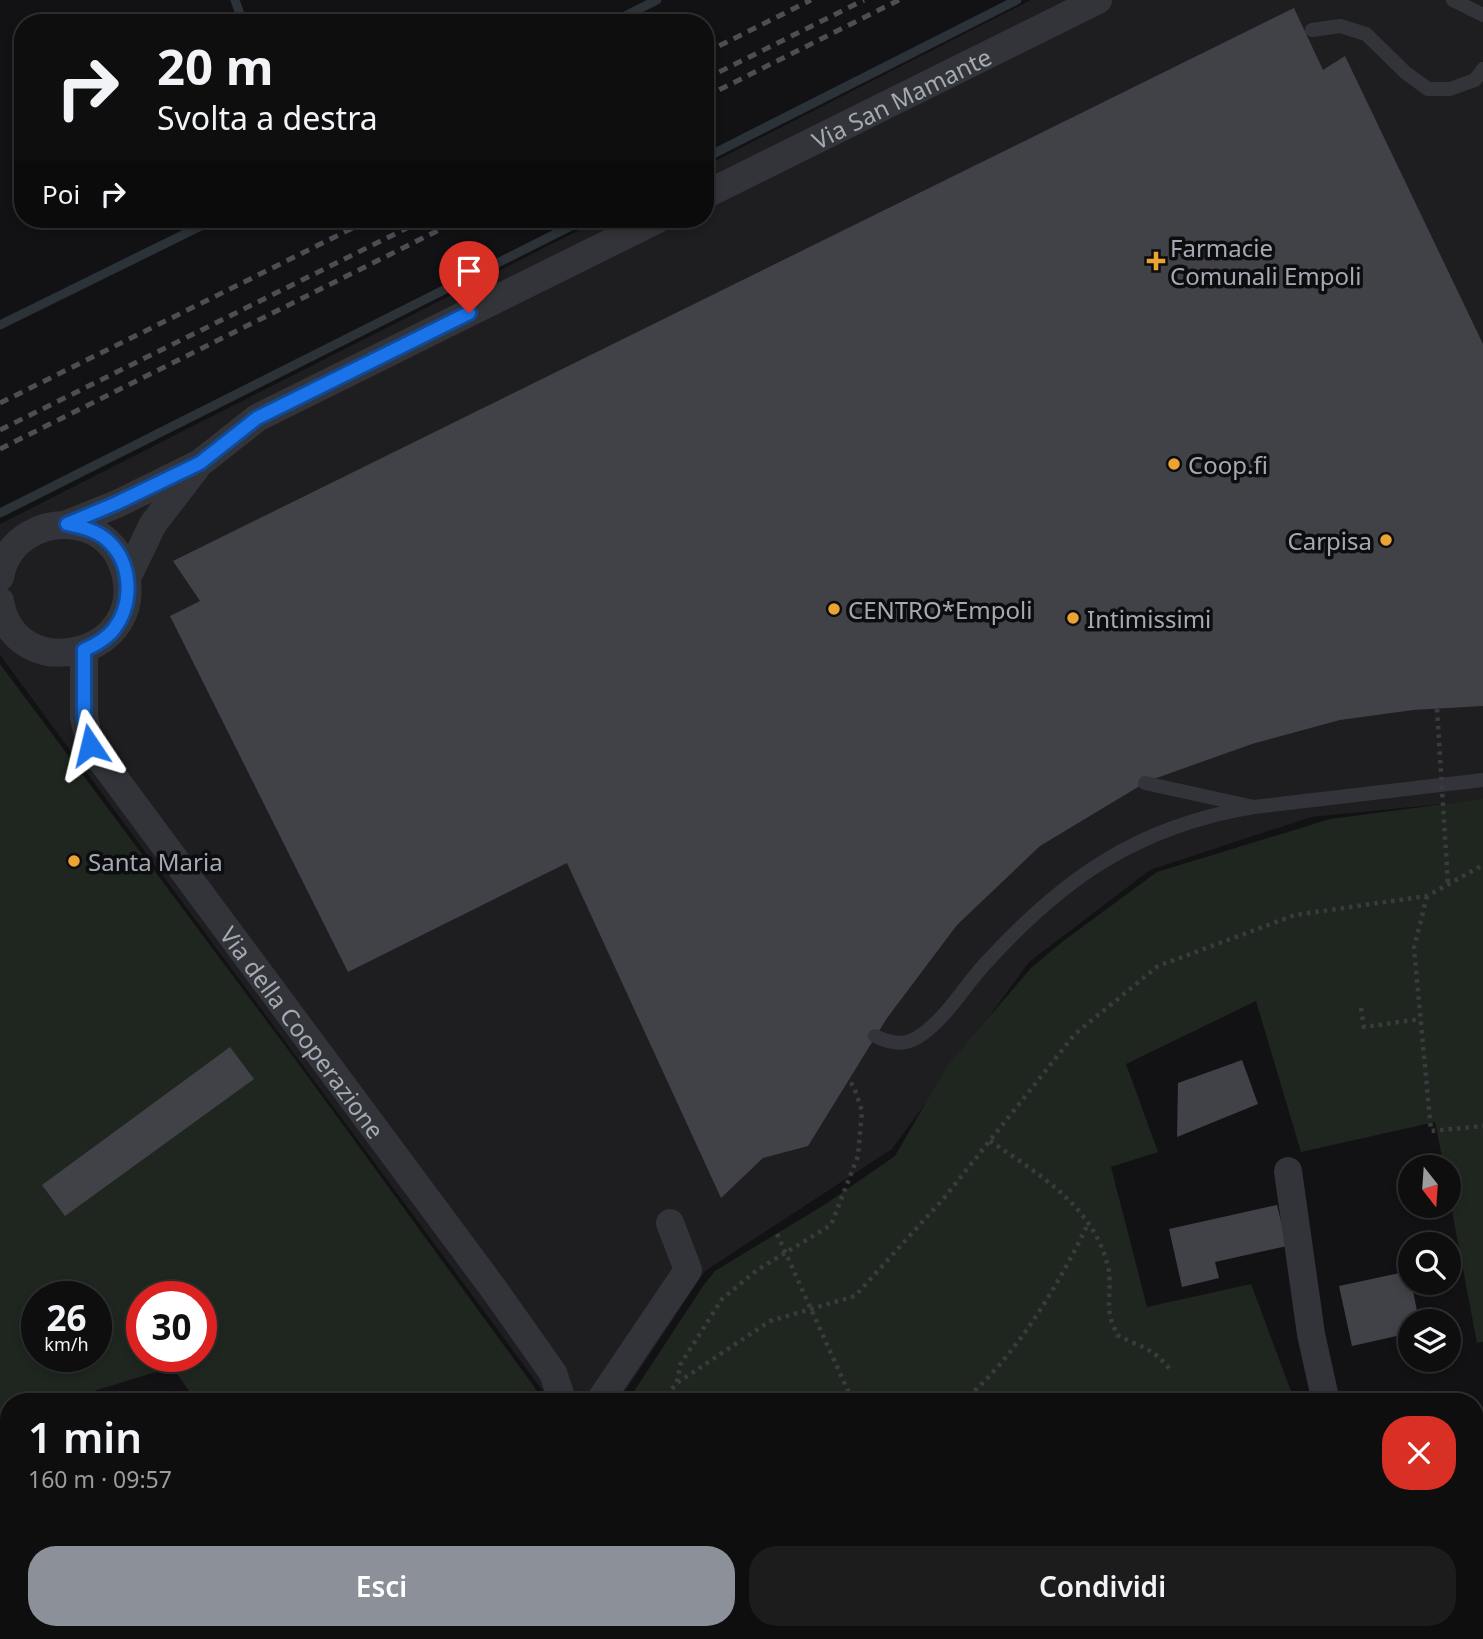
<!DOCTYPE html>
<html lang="it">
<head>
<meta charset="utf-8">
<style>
	body { margin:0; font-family:"Noto Sans",sans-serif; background:#1c1c1d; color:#f1f3f6; height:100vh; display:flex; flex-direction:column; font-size:26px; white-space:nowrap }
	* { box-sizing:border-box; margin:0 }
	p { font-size:23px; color:#9b9c9e }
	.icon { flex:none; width:38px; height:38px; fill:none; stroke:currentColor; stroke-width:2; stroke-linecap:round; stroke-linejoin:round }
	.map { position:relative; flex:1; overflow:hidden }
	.panel { position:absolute; left:0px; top:1393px; width:1484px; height:247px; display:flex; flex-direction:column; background:#0e0e0f; border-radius:28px 28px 0 0; box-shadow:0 4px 10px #0003,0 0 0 2px #2e2e2f }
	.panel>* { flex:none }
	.hud { position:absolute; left:14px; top:14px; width:700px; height:214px; border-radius:28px; box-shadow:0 4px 10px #0003,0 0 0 2px #2e2e2f; background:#0e0e0f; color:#f1f3f6; overflow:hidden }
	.needle { width:46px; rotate:163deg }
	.tools { position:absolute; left:1398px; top:1155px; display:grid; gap:14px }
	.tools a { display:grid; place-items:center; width:63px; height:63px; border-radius:50%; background:#0e0e0f; box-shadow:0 4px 10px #0003,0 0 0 2px #2e2e2f; font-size:35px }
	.speed { position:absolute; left:21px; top:1281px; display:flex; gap:14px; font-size:35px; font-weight:700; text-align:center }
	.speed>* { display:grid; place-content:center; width:91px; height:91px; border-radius:50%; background:#0e0e0f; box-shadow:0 4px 10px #0003,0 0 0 2px #2e2e2f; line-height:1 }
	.speed small { font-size:18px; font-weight:400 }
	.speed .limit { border:10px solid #d22; background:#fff; color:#111 }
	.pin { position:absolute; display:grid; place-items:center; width:60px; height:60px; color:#fff; margin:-72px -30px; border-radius:50% 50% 50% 0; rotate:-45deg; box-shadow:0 0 7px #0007 }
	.pin .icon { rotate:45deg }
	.me { position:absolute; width:77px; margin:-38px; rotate:350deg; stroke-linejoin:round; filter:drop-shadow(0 0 5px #0008) }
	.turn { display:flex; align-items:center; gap:24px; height:147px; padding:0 28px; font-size:32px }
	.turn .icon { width:91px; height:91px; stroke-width:2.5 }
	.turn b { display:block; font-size:49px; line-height:60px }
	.then { display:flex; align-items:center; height:66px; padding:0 28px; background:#0003; gap:14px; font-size:26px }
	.round { display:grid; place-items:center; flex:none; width:74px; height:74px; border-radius:28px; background:#1c1c1d }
	.overview { display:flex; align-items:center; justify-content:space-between; height:119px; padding:0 28px }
	h1 { font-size:42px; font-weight:600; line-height:52px }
	.cta { display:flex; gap:14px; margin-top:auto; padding:14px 28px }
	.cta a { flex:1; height:80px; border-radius:28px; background:#8c9099; color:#fff; font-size:28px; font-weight:600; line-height:80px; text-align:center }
	.cta a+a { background:#1c1c1d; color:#f1f3f6 }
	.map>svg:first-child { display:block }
</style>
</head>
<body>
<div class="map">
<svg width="1483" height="1639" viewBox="0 0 1483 1639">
	<rect width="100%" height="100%" fill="#121214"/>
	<path fill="#1e1e21" d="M1031,0h452v800l-172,17 -161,53 -121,92 -137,187 -187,122 -87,131h-67l-551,-747v-131l601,-305h104v-53z"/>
	<path fill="#1f261f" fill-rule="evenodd" d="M0,664l295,395 240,329 4,14h-342l-25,-35 -114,35h-49v15l-9,2zM37,1297h59v59h-59zM142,1297h59v59h-59z
		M1483,799v543l-6,1 -28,-148v-28h-5l-9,-45 -134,30 -45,-151 -130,63 32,88 -47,15 36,140 104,-23 44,118h-668l76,-116 12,-15 109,-66 71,-49 52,-90 84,-98 31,-26 95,-70 173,-53z
		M1483,1414v41l-8,2v-41z
		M354,1631h58l-5,8h-48z
		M477,1631h565l-18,8h-552z"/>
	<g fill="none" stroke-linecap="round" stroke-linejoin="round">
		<path stroke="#2b3339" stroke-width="9" d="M235,0l8,23
			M611,23l46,-23
			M705,158l312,-158
			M0,325l215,-106
			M0,513l585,-294"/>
	</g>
	<path fill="#414247" d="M1294,8l29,62 22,-14 138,288v362l-70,4 -73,10 -88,24 -104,37 -108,65 -83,79 -70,93 -79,128 -45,12 -42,40 -154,-335 -219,109 -178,-356 30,-15 -27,-40z
		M230,1047l24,32 -189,137 -23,-31z
		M1242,1060l16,44 -81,33 1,-54z
		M1277,1205l10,41 -72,16 4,16 -37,9 -13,-58z
		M1409,1271l10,50h-9v12l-58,13 -13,-60z"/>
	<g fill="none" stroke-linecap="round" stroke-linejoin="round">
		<path stroke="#393b3f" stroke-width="4.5" stroke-dasharray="3.5 5" stroke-linecap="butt" d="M1427,896l-13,52 17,183 52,-5
			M1361,1008l3,19 56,-8
			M990,1141c47,32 104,65 118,126 4,16 -1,32 2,48 1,7 5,14 7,20 25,13 36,12 54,36
			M677,1382l3,-17 42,-66 35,-29 74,-45 27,-69 4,-45 -7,-21 -6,-11
			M661,1402l16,-19 93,-62 85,-25 89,-98 131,-164 83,-68 137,-51 132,-19 56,-31
			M962,1402c53,-44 96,-116 126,-178
			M1475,1447l8,-2
			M0,1462l9,12
			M126,1631l6,8
			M803,1631l2,8
			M955,1631l4,8
			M487,1639l6,-8
			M885,1639l6,-8"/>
		<path stroke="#333439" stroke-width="14" d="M1453,0l30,15
			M1312,30l28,-4 26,8 40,39 22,16h22l25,-9 8,-11
			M1254,807l229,-27
			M875,1036c19,9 32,10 49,-3 24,-18 40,-46 60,-68 78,-86 153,-139 270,-158l-109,-24"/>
		<g stroke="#333439" stroke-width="28">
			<path id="s1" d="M705,195l393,-195"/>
			<path d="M67,524l50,-20 83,-41 57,-45 401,-199"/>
			<path d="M0,577c7,-39 45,-58 81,-50 20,5 36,20 42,39 31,90 -109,123 -123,35"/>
			<path d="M127,578l26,-54 43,-56"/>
			<path id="s2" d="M84,650v67l6,28 403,543 60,85 10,29"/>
			<path d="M1288,1171l23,163 15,68"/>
			<path d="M599,1402l89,-132 -18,-47"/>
			<path d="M1475,1486l8,-2"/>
			<path d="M0,1519l9,12"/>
			<path d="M83,1631l6,8"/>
			<path d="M1392,1631v8"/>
			<path d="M440,1639l6,-8"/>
			<path d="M1087,1639l18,-8"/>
		</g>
		<path stroke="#4c4e53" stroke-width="5" stroke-dasharray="9 7" stroke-linecap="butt" d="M705,53l106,-53
			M705,79l159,-79
			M705,97l194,-97
			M0,403l371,-184
			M0,430l425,-211
			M0,449l461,-230"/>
		<path stroke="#393b3f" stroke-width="4.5" stroke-dasharray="3.5 5" stroke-linecap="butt" d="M1437,709l11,176
			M777,1234l76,168"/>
	</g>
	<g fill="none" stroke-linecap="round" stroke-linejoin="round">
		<defs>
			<path id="route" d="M90,745l-6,-28v-67c11,-5 23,-11 30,-21 20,-26 18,-67 -7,-89 -11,-10 -26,-13 -40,-16l50,-21 83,-40 57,-45 212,-105"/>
		</defs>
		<use href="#route" stroke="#114b97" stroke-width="18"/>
		<use href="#route" stroke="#1a73e8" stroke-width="12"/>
	</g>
	<g fill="#eba433" stroke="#0d0d0f" stroke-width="2.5">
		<path d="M1152.5 250.5h7v7h7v7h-7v7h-7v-7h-7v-7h7z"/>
		<circle cx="1174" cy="464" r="7"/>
		<circle cx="1386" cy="540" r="7"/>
		<circle cx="834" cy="609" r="7"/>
		<circle cx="1073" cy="618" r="7"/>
		<circle cx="74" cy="861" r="7"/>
	</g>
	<g text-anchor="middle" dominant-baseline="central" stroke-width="7" stroke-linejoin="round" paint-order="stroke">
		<g font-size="24" fill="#a4aab4" stroke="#0d0d0f">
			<text stroke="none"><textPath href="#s1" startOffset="219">Via San Mamante</textPath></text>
			<text stroke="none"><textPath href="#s2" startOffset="453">Via della Cooperazione</textPath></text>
		</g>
		<g font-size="24" fill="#a4aab4" stroke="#0d0d0f" text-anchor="start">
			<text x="1170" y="247">Farmacie<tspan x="1170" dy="28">Comunali Empoli</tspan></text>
			<text x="1188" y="464">Coop.fi</text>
			<text x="1372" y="540" text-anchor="end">Carpisa</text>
			<text x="848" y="609">CENTRO*Empoli</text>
			<text x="1087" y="618">Intimissimi</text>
			<text x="88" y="861">Santa Maria</text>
		</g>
	</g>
</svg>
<div class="tools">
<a><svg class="needle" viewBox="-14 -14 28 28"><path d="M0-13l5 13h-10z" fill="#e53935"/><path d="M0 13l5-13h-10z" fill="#9b9c9e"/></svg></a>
<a><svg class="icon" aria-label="search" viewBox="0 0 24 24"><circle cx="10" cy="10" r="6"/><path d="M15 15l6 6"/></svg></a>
<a><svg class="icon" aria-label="layers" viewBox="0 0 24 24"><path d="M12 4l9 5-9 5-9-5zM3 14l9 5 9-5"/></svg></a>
</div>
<div class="speed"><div>26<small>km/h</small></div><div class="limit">30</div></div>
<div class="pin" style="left:469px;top:313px;background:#d93025"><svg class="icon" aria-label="arrive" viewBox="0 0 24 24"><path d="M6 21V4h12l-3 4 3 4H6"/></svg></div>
<svg class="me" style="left:90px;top:745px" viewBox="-20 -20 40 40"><path d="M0-17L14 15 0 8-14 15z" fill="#1a73e8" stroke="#fff" stroke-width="4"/></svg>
<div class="hud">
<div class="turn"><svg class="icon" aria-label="right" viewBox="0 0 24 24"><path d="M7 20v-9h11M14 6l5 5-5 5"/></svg><div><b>20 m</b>Svolta a destra</div></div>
<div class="then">Poi<svg class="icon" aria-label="right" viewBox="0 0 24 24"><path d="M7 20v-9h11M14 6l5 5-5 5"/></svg></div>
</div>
<section class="panel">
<div class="overview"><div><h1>1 min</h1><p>160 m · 09:57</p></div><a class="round" style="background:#d93025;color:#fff"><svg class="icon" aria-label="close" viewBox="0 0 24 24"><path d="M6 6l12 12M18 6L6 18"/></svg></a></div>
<div class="cta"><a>Esci</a><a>Condividi</a></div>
</section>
</div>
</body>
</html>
